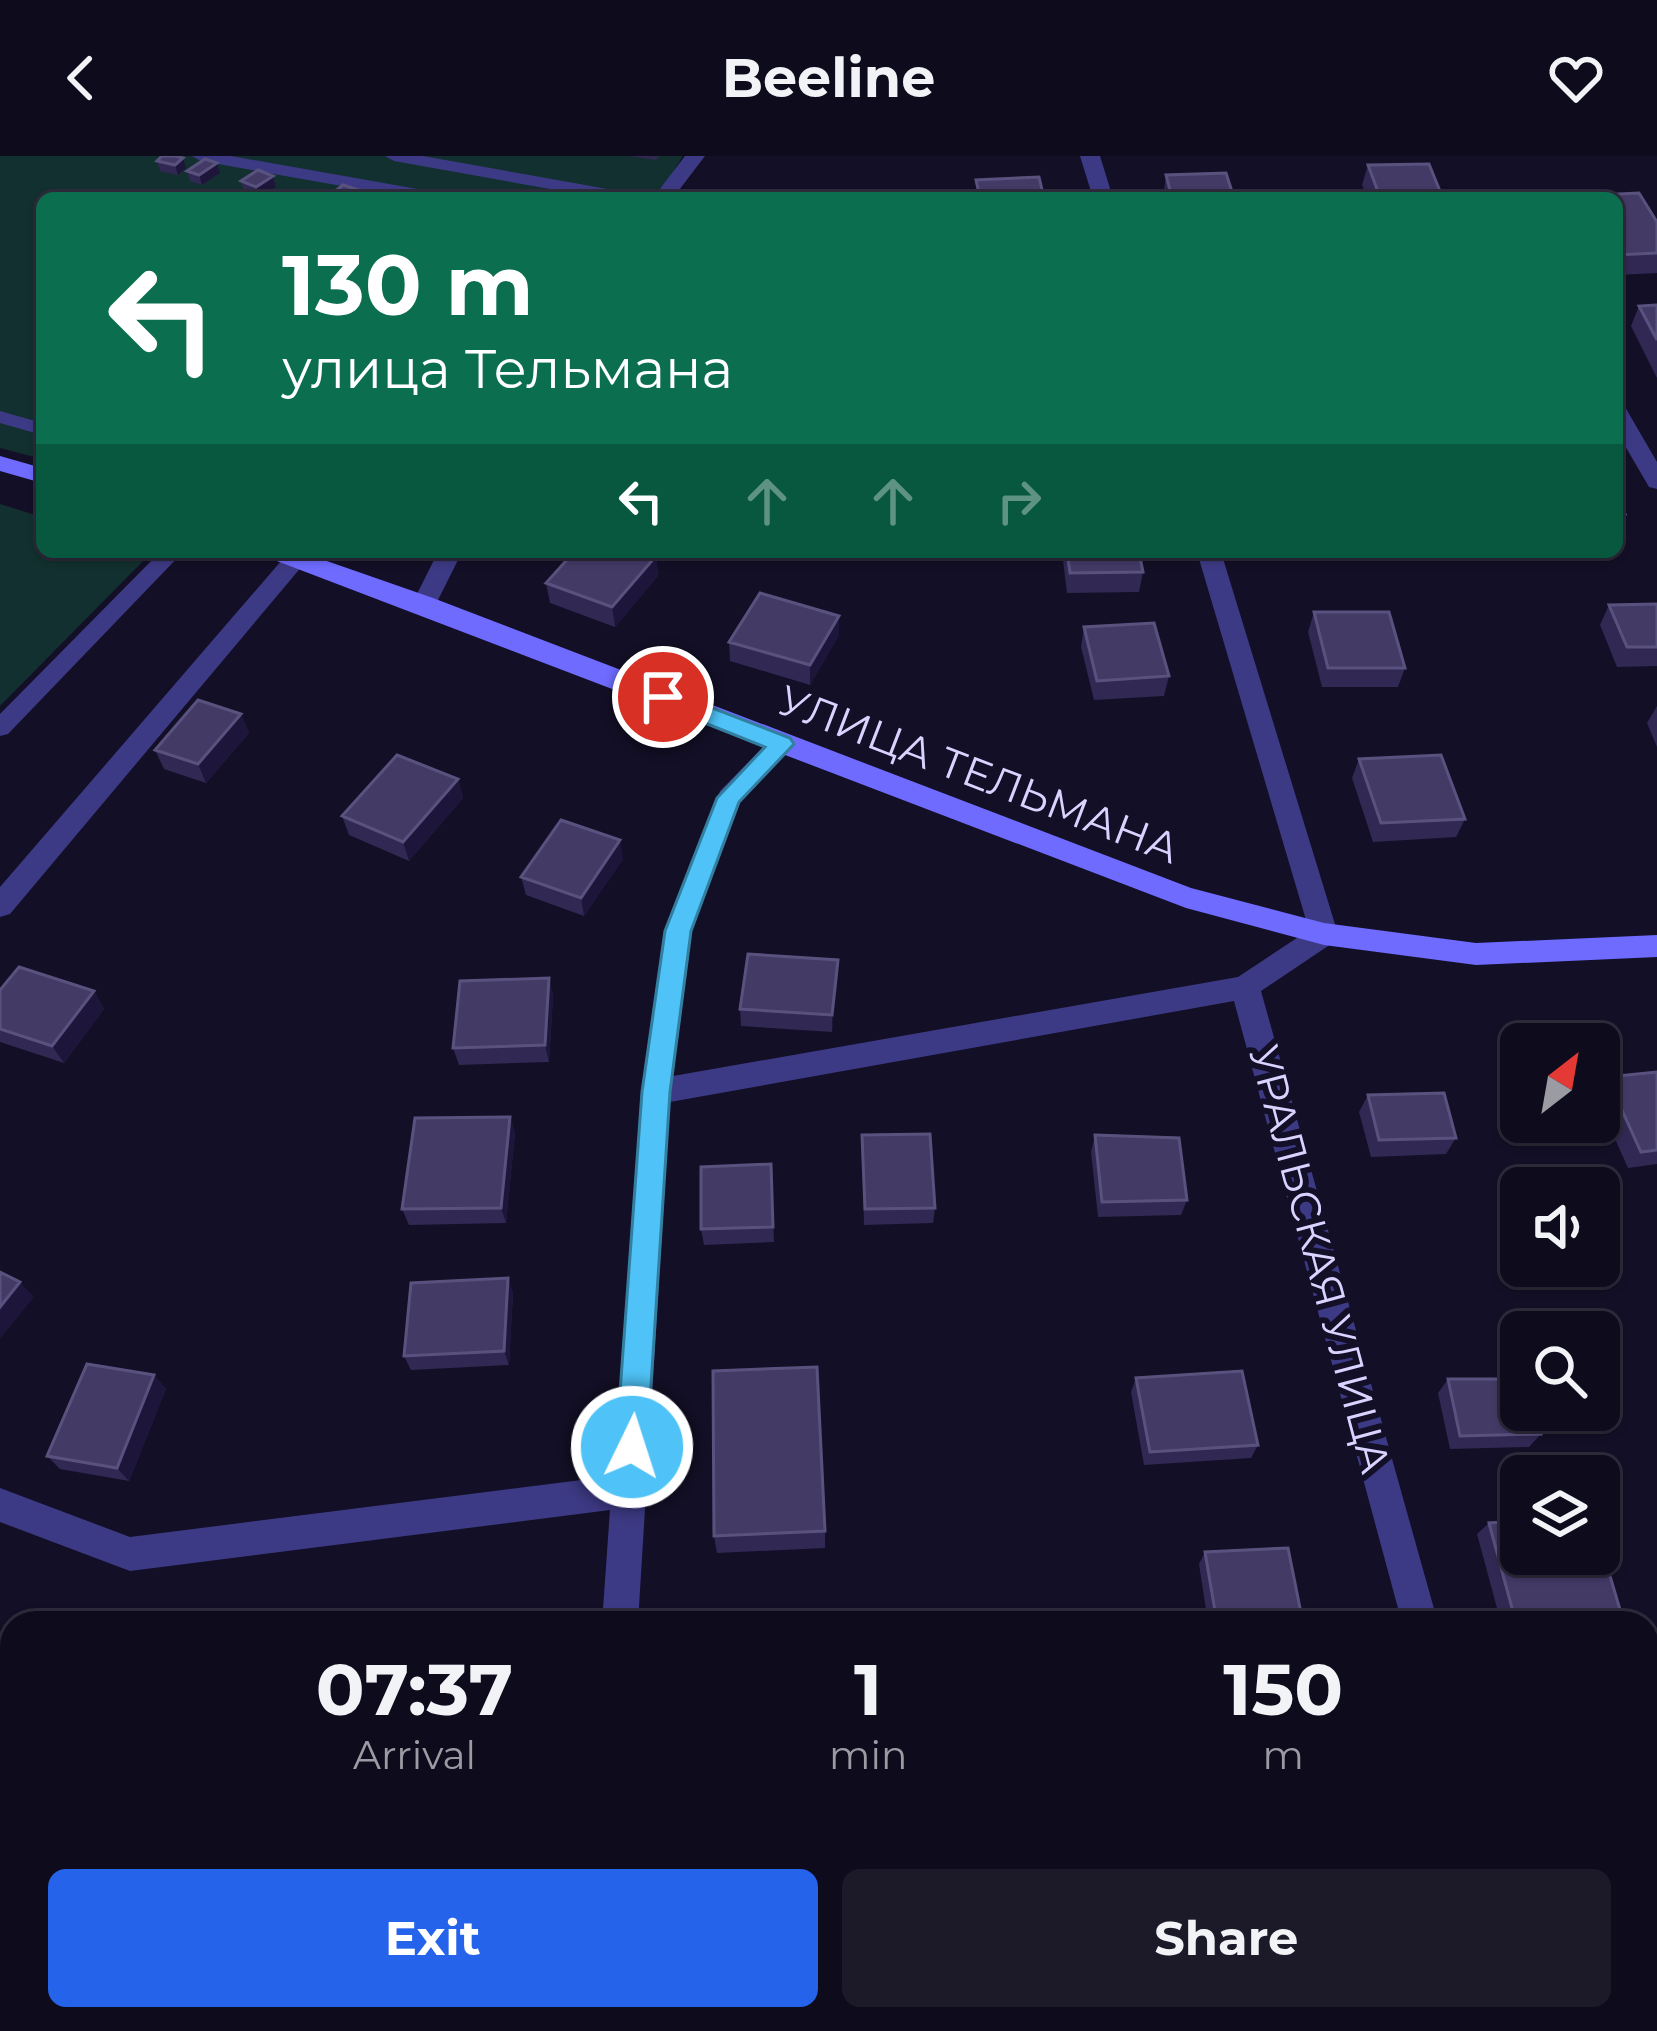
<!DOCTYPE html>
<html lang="en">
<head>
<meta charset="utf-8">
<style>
	body { margin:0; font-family:Montserrat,sans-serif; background:#1c1929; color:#f1f3f6; height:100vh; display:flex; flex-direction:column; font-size:45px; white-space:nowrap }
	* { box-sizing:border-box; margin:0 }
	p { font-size:39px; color:#9b9ba3 }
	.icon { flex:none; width:66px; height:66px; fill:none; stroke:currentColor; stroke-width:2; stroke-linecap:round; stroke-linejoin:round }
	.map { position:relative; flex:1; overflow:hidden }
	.side { position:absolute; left:0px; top:1455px; width:1659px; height:420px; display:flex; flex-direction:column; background:#0e0b1c; border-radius:36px 36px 0 0; box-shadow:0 3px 9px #0004,0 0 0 3px #2e2b3b }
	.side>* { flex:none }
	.hud { position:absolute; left:36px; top:36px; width:1587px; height:366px; border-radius:18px; box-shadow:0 3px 9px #0004,0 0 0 3px #2e2b3b; background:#0b6e4f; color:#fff; overflow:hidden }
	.needle { width:78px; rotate:31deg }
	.controls { position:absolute; left:1500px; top:867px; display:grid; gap:24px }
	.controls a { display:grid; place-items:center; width:120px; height:120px; border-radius:18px; background:#0e0b1c; box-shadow:0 3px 9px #0004,0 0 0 3px #2e2b3b; font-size:60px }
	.pin { position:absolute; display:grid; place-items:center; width:102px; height:102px; color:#fff; margin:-51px; border:6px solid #fff; border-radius:50%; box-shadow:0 3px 12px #0007 }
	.me { position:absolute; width:132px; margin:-66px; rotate:4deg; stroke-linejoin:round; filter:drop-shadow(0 0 9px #0008) }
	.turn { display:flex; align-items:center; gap:42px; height:252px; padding:0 48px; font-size:54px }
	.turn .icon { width:156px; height:156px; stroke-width:2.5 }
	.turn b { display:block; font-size:84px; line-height:102px }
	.lanes { display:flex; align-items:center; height:114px; padding:0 48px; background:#0003; justify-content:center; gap:60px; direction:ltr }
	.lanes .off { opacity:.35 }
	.eta { display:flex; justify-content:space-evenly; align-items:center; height:204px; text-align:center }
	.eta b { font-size:72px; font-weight:700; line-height:84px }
	.cta { display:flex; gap:24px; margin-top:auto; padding:24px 48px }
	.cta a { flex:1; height:138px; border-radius:18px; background:#2563eb; color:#fff; font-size:48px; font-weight:700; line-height:138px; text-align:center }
	.cta a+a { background:#1c1929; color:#f1f3f6 }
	header { display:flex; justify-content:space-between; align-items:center; height:156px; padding:0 48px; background:#0e0b1c; font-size:54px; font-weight:700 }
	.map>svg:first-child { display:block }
</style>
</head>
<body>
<header><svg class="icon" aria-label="back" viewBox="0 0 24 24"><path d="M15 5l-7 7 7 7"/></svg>Beeline<svg class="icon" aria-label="heart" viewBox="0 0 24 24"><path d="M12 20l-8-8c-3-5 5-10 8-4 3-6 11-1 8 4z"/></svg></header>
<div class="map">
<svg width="1657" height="1875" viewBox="0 0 1657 1875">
	<rect width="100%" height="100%" fill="#130f26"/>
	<path fill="#12302f" d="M0,0h683l-26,42h-615v261l-42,-11z
		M0,348l42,13v35h110l-152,154z"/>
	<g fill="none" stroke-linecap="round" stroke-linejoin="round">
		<path fill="#3d3a85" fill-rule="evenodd" d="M192,0h39l209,37 9,5h-39l-209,-37z
			M385,0h38l207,37 9,5h-39l-206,-37z
			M0,255l42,12v12l-42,-12z
			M160,396h23l-175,182 -8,2v-22z"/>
		<path fill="#3d3a85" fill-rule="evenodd" d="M685,0h20l-32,42h-20z
			M1080,0h20l13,42h-20z
			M1617,249l8,2 32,55v27l-8,-2 -32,-55z
			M438,396h24l-29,58h-18l-3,-6z
			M1197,396h24l117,382 -4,8 -73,49 177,632h-36l-168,-622 -564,101 -32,521h-36l8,-113 -480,61 -130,-49v-34l130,49 483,-61 28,-384 23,-161 56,-140 53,-54 9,-2 13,9 -55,59 -48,128 -19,145 565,-99 71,-47z
			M288,397l11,-1 9,7 -298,355 -10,3v-30z
			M494,1863h40l-5,12h-40z
			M1510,1863h40l3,12h-40z"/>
		<path fill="#6f6bff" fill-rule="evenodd" d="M0,300l42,12v15l-42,-12z
			M265,396h36l132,46 758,290 133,35 152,20 181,-8v22l-181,8 -152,-20 -138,-37 -917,-350z"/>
	</g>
	<path fill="#312854" d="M629,0h30l-3,4z
		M183,2l3,10 -8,7 -18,-4 -3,-10z
		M1368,9l74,31 -1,2h-74l-5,-13z
		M187,15l33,2 -18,12 -12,-4z
		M1166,19l68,23h-71z
		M273,20l3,11 -17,10 -15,-6 -3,-10z
		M1639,37l18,29v51l-40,2v-77h-40l1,-2z
		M1657,149v73l-26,-52 8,-20z
		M1617,341l8,17 -8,16z
		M1062,396h77l4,20 -4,20 -72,1z
		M656,400l2,20 -43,51 -65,-24 -4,-20z
		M1657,448v62l-40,1 -17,-42 9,-20z
		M1314,456l91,56 -7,19h-76l-14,-55z
		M1084,471l85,49 -5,20 -70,4 -13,-53z
		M839,479l-29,50 -80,-24 -1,-19z
		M1657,550v41l-10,-24z
		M241,558l8,19 -43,50 -42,-14 -9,-19z
		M1359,603l106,60 -9,18 -83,5 -21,-64z
		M458,623l5,19 -54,63 -60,-26 -7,-19z
		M623,703l-39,57 -58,-21 -5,-18z
		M838,804l-6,72 -91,-6 -1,-17z
		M549,822l4,18 -4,66 -90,3 -6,-17z
		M0,834l94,1 10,18 -40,54 -64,-21z
		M1657,916v92l-29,4 -29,-65v-15l8,-11z
		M1368,939l88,43 -10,16 -75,3 -12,-45z
		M510,961l5,16 -9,90 -97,2 -7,-16z
		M862,979l73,73 -2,15 -69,2z
		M1095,979l92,65 -6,15 -83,2 -7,-65z
		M771,1008l3,78 -70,3 -3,-16z
		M508,1122l5,15 -4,72 -98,5 -7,-14z
		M154,1219l12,14 -37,92 -69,-12 -13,-13z
		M1136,1222l122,67 -7,13 -107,7 -13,-73z
		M1448,1223l93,55 -12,13 -79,2 -12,-56z
		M1489,1367l135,100h-123l-24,-89z
		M825,1375v17l-108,5 -3,-17z
		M1205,1396l98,71h-95l-9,-59z"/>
	<path fill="#1d163a" d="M183,2l3,10 -8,7 -3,-10z
		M217,7l3,10 -18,12 -3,-10z
		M273,20l3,11 -17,10 -3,-10z
		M656,400l2,20 -43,51 -3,-20z
		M839,460v19l-29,50v-20z
		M241,558l8,19 -43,50 -8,-19z
		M458,623l5,19 -54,63 -6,-19z
		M620,684l3,19 -39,57 -3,-18z
		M838,804v18l-6,54v-17z
		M549,822l4,18 -4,66 -4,-17z
		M94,835l10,18 -40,54 -12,-17z
		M510,961l5,16 -9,90 -5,-15z
		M508,1122l5,15 -4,72 -5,-14z
		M20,1126l14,15 -34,42v-32z
		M154,1219l12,14 -37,92 -12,-13z
		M375,1863h16l-6,12h-16z"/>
	<path fill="#433a66" stroke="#5a527e" stroke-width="3" d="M162,0h14l7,2 -8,7 -18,-4z
		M205,3l12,4 -18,12 -12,-4z
		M1429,8l13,32 -62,1 -12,-32z
		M258,14l15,6 -17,11 -15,-6z
		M1226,17l8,25h-62l-6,-23z
		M1039,21l5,21h-64l-4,-18z
		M343,29l22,7 -8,6 -29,-1z
		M1639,37l18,29v31l-40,2v-57h-38l-1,-2z
		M1657,149v35l-18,-34z
		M1617,341l8,17h-8z
		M574,396h70l12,4 -44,51 -66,-24z
		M1067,396h72l4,20 -73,1z
		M760,437l79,23 -29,49 -81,-23z
		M1657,448v43h-30l-18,-42z
		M1314,456h75l16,56h-77z
		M1154,467l15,53 -72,5 -13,-54z
		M198,544l43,14 -43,50 -43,-14z
		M397,599l61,24 -55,63 -61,-26z
		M1441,599l24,64 -84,4 -22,-64z
		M561,664l59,20 -39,58 -60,-21z
		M748,798l90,6 -6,55 -92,-6z
		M19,811l75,24 -42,55 -52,-17v-39z
		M549,822l-4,67 -92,3 7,-67z
		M1657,916v78l-16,2 -34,-75z
		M1444,937l12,45 -77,2 -11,-45z
		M510,961l-9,91 -99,1 13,-91z
		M930,978l5,74 -70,1 -3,-74z
		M1095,979l84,3 8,62 -85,2z
		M771,1008l2,63 -72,2v-62z
		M0,1116l20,10 -20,25z
		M508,1122l-4,73 -100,5 7,-73z
		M87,1208l67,11 -37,93 -70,-12z
		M817,1211l8,164 -111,5 -1,-165z
		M1242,1215l16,74 -108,7 -14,-74z
		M1448,1223h73v31h14l6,24 -81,2z
		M1521,1365v33h78v-15l25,84h-108l-27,-100z
		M1288,1392l15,75h-86l-12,-71z
		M498,1460v7h-104l1,-5z
		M1657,1600v105h-10v-104z
		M344,1863h31l-6,12z
		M707,1863h65l16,12h-88z"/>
	<path fill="#4fc3f7" stroke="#337fa1" stroke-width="3" d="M663,533l127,49 4,6 -55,58 -48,129 -21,161 -23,355 -5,10 -10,5 -11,-5 -5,-10 26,-355 23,-161 52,-133 48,-51 -110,-44 -4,-6z"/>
	<g text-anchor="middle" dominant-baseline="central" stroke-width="12" stroke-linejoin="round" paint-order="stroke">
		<g font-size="42" fill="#d9d4ff" stroke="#130f26">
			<text transform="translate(979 618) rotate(21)">УЛИЦА ТЕЛЬМАНА</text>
			<text transform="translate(1320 1103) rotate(75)">УРАЛЬСКАЯ УЛИЦА</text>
		</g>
	</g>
</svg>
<div class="controls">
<a><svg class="needle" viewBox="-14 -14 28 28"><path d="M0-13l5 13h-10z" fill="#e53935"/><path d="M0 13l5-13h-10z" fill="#9b9ba3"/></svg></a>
<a><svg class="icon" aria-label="sound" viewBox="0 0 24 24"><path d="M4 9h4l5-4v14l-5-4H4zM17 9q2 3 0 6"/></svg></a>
<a><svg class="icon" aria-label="search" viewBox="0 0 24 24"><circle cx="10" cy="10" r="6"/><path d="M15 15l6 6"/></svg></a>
<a><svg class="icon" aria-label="layers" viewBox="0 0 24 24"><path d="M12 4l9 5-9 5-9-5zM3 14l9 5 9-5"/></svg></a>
</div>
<div class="pin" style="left:663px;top:541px;background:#d93025"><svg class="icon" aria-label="arrive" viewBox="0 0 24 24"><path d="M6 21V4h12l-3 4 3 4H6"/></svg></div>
<svg class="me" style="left:632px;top:1291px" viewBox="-20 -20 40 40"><circle r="17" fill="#4fc3f7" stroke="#fff" stroke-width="3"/><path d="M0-11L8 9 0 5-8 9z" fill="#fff"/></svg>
<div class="hud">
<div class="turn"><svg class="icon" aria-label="left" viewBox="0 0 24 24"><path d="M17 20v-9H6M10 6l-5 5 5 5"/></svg><div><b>130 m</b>улица Тельмана</div></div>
<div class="lanes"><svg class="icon" aria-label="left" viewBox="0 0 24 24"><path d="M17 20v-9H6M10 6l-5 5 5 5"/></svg><svg class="icon off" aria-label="ahead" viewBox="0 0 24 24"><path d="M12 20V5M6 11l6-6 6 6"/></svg><svg class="icon off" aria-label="ahead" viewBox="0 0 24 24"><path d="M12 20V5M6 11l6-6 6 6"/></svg><svg class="icon off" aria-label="right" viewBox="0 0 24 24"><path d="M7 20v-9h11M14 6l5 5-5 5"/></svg></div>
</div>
<section class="side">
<div class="eta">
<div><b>07:37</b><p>Arrival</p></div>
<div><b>1</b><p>min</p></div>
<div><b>150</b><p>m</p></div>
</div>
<div class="cta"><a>Exit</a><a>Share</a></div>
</section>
</div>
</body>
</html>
